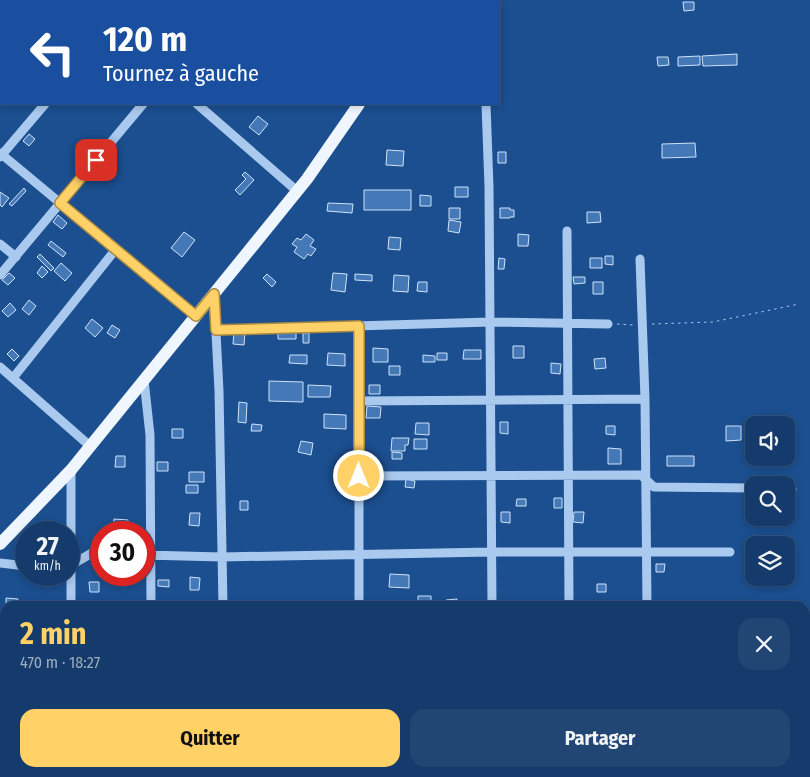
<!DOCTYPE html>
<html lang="fr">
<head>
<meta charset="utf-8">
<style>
	body { margin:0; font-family:"Fira Sans Condensed",sans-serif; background:#214673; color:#f1f3f6; height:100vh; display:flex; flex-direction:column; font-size:19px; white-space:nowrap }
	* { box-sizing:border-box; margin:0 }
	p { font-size:16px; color:#9dadc1 }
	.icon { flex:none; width:28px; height:28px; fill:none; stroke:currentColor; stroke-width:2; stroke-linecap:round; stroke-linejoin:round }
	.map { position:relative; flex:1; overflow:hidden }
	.side { position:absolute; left:0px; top:601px; width:810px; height:176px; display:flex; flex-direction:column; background:#143b6b; border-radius:15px 15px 0 0; box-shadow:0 2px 8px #0003,0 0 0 1px #33557e }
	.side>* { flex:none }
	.hud { position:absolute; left:0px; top:0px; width:500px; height:105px; box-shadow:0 2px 8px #0003,0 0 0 1px #33557e; background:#1a4fa0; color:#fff; overflow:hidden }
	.controls { position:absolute; left:745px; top:416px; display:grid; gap:10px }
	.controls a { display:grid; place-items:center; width:50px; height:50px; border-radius:10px; background:#143b6b; box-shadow:0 2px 8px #0003,0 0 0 1px #33557e; font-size:25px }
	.speed { position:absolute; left:15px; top:521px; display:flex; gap:10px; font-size:25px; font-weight:700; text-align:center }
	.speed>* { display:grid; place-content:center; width:65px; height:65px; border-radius:50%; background:#143b6b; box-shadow:0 2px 8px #0003,0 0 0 1px #33557e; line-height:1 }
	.speed small { font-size:12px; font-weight:400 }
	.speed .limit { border:8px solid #d22; background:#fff; color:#111 }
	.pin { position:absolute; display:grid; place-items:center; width:42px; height:42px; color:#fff; margin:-21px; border-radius:10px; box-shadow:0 2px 8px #0006 }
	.me { position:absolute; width:55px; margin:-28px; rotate:0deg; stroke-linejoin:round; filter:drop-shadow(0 0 4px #0008) }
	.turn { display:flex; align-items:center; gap:18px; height:105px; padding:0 20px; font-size:22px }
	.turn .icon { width:65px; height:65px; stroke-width:2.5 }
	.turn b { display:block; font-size:35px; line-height:42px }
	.round { display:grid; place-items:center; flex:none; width:52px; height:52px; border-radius:15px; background:#214673 }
	.headline { display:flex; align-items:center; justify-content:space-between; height:85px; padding:0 20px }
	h1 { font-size:30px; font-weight:700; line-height:38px; color:#ffd166 }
	.cta { display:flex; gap:10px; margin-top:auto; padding:10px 20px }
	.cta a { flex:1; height:58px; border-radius:15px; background:#ffd166; color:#111; font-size:20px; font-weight:700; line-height:58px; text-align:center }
	.cta a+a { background:#214673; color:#f1f3f6 }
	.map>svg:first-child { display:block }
</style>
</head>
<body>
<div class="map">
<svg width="810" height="777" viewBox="0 0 810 777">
	<rect width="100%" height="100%" fill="#1b4f8f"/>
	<path fill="#4478b7" stroke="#cfe3fa" d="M683,2h11v8l-10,1z
		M737,54v11l-34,1 -1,-10z
		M700,56v9l-22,1v-9z
		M657,57h11l1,8 -11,1z
		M258,116l10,8 -9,11 -10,-8z
		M29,134l6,5 -6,7 -6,-5z
		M695,143l1,14 -34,1v-14z
		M387,150l17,1 -1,15 -17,-1z
		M498,152h8v11h-8z
		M245,172l9,8 -14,15 -5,-5 11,-11 -4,-4z
		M455,187h13v10h-13z
		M24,188l2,3 -14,15 -3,-2z
		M364,190h47v20h-47z
		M0,192l9,6 -7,9 -2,-2z
		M420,195l11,1v10h-11z
		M328,203l25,1 -1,9 -25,-2z
		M449,208h11v11h-11z
		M500,208h10v2h4v7h-4v1h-10z
		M587,212h13l1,10 -14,1z
		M58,215l9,8 -5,6 -9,-7z
		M449,220l12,2 -2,11 -11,-2z
		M184,232l11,8 -13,17 -11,-9z
		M306,234l8,6 -4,6 6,3 -5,7 -3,-2 -4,5 -10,-7 3,-5 -5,-3 5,-6 4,2z
		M518,234l11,1 -1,11h-10z
		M389,237l12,1 -1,12 -12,-1z
		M51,241l15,12 -3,4 -15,-12z
		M40,254l14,14 -3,3 -14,-14z
		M605,256h8v9l-8,-1z
		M499,258l6,1 -1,10h-6z
		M590,258h12v10h-12z
		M61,263l11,10 -7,8 -11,-10z
		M42,266l6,6 -6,6 -5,-5z
		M9,273l6,5 -7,7 -6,-5z
		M333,273l14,1 -2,18 -14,-2z
		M267,274l9,8 -4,5 -9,-9z
		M355,274l17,1v6l-17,-1z
		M394,275l15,1 -1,16 -15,-1z
		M573,277h12v6l-11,1z
		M418,282h9v10l-10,-1z
		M593,282h10v12h-10z
		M29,300l7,6 -7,9 -7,-6z
		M10,303l6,7 -8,7 -6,-6z
		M92,319l11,9 -8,9 -10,-9z
		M112,325l8,5 -5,8 -8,-5z
		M278,331l18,1v7h-18z
		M234,332h11l-1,13 -11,-1z
		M303,333h6v10h-6z
		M513,346h11v12h-11z
		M373,348l15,1v13h-15z
		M12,349l7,7 -5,5 -7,-7z
		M464,350h17v9h-18z
		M328,353l17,1v12l-18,-1z
		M437,353h10v7h-10z
		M290,355h17v9l-18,-1z
		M423,355l12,1v6h-12z
		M605,358l1,10 -11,1 -1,-10z
		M551,363l10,1 -1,10 -9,-1z
		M389,366h11v9h-11z
		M269,381l34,1v20l-34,-1z
		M308,385l23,1 -1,11h-22z
		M369,385h11v9h-11z
		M239,402l8,1 -1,20 -8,-1z
		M367,406l14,1 -1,11h-14z
		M324,414l22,1v14l-22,-1z
		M500,422h8v12l-8,-1z
		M416,423h13v12l-14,-1z
		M252,424l10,1 -1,6h-10z
		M746,424h10v1h-2v25h-7z
		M606,426h9v9l-9,-1z
		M726,426h15v14l-15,1z
		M172,429h11v9h-11z
		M392,438h17l-1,7h-3v6h-14z
		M414,439h13v10h-13z
		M301,441l12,2 -2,12 -13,-3z
		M608,448l13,1v15h-13z
		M392,452l10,1v6h-10z
		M116,456h9v11h-10z
		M667,456h27v10h-27z
		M157,462h11v9h-11z
		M189,472h15v10h-15z
		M406,479l9,2 -1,7 -9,-1z
		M186,485h12v8h-12z
		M554,498h8v10h-8z
		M517,499h9v7h-10z
		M240,501h8v9h-8z
		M501,512h9v11l-9,-1z
		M574,512h10l-1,11 -10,-1z
		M190,513h10l-1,13 -10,-1z
		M114,519l14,1 -1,11 -14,-1z
		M42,522l7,1 -1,9h-6z
		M656,564h9l-1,8h-8z
		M390,574l19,1v13l-20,-1z
		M190,577l10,1 -1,12h-9z
		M158,580h11v7l-11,-1z
		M89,582h10v10h-9z
		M597,584h9v8h-9z
		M418,596h13v10h-13z
		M6,598l12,1 -1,6h-11z
		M457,599v7h-11v-6z"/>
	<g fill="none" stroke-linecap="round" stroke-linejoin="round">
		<path stroke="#a9c9ee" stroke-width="1" stroke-dasharray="2.5 4" stroke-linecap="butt" d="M617,324l16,1
			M652,324l61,-2 86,-18"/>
		<path stroke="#a9c9ee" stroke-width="9" d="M79,0l1,1
			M278,0l1,1
			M34,1l1,-1
			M228,1l1,-1
			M0,42l1,-1
			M197,104l100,87
			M486,104l3,83 3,419
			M0,153l196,163
			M0,157l45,-53
			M567,231l2,375
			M0,244l16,13
			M640,259l5,140 2,207
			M0,275l143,-171
			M214,293l5,98 4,215
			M359,326v280
			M216,330l274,-8 118,2
			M0,367l90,79
			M13,378l103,-129
			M144,380l6,55 1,171
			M359,401l286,-2
			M71,470v136
			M359,476l282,-1 13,12 100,1
			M786,488l6,1
			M144,555l78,2 269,-5h239
			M0,563l26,3
			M69,566l2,-1 21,-12h9
			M0,644h5
			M0,714h5
			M72,772v5
			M152,772v5
			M226,772v5
			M286,777l465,-5"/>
		<path stroke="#f0f6ff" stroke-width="12" d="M429,1v-1
			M0,544l71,-74 236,-291 52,-75"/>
	</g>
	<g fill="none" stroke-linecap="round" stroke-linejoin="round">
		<defs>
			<path id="route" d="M96,160l-36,43 136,113 18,-22 2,36 143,-4v150"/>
		</defs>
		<use href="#route" stroke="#a68842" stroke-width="12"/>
		<use href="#route" stroke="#ffd166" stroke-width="9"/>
	</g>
</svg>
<div class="controls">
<a><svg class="icon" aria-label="sound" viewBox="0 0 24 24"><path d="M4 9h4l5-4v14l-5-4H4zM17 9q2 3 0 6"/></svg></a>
<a><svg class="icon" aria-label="search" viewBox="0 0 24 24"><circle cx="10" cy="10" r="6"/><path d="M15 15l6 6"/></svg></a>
<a><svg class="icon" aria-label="layers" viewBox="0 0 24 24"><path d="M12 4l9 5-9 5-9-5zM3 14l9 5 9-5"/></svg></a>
</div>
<div class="speed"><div>27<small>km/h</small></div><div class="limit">30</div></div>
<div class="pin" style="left:96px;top:160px;background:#d93025"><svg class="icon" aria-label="arrive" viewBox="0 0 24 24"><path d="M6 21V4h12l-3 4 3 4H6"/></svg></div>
<svg class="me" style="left:359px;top:476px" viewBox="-20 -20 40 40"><circle r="17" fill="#ffd166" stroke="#fff" stroke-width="3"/><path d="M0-11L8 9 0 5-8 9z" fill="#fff"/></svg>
<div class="hud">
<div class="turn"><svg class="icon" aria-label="left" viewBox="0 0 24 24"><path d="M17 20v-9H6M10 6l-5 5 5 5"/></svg><div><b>120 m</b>Tournez à gauche</div></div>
</div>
<section class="side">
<div class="headline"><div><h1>2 min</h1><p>470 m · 18:27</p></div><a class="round"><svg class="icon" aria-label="close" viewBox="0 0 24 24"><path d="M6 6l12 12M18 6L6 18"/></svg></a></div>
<div class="cta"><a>Quitter</a><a>Partager</a></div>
</section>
</div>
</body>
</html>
